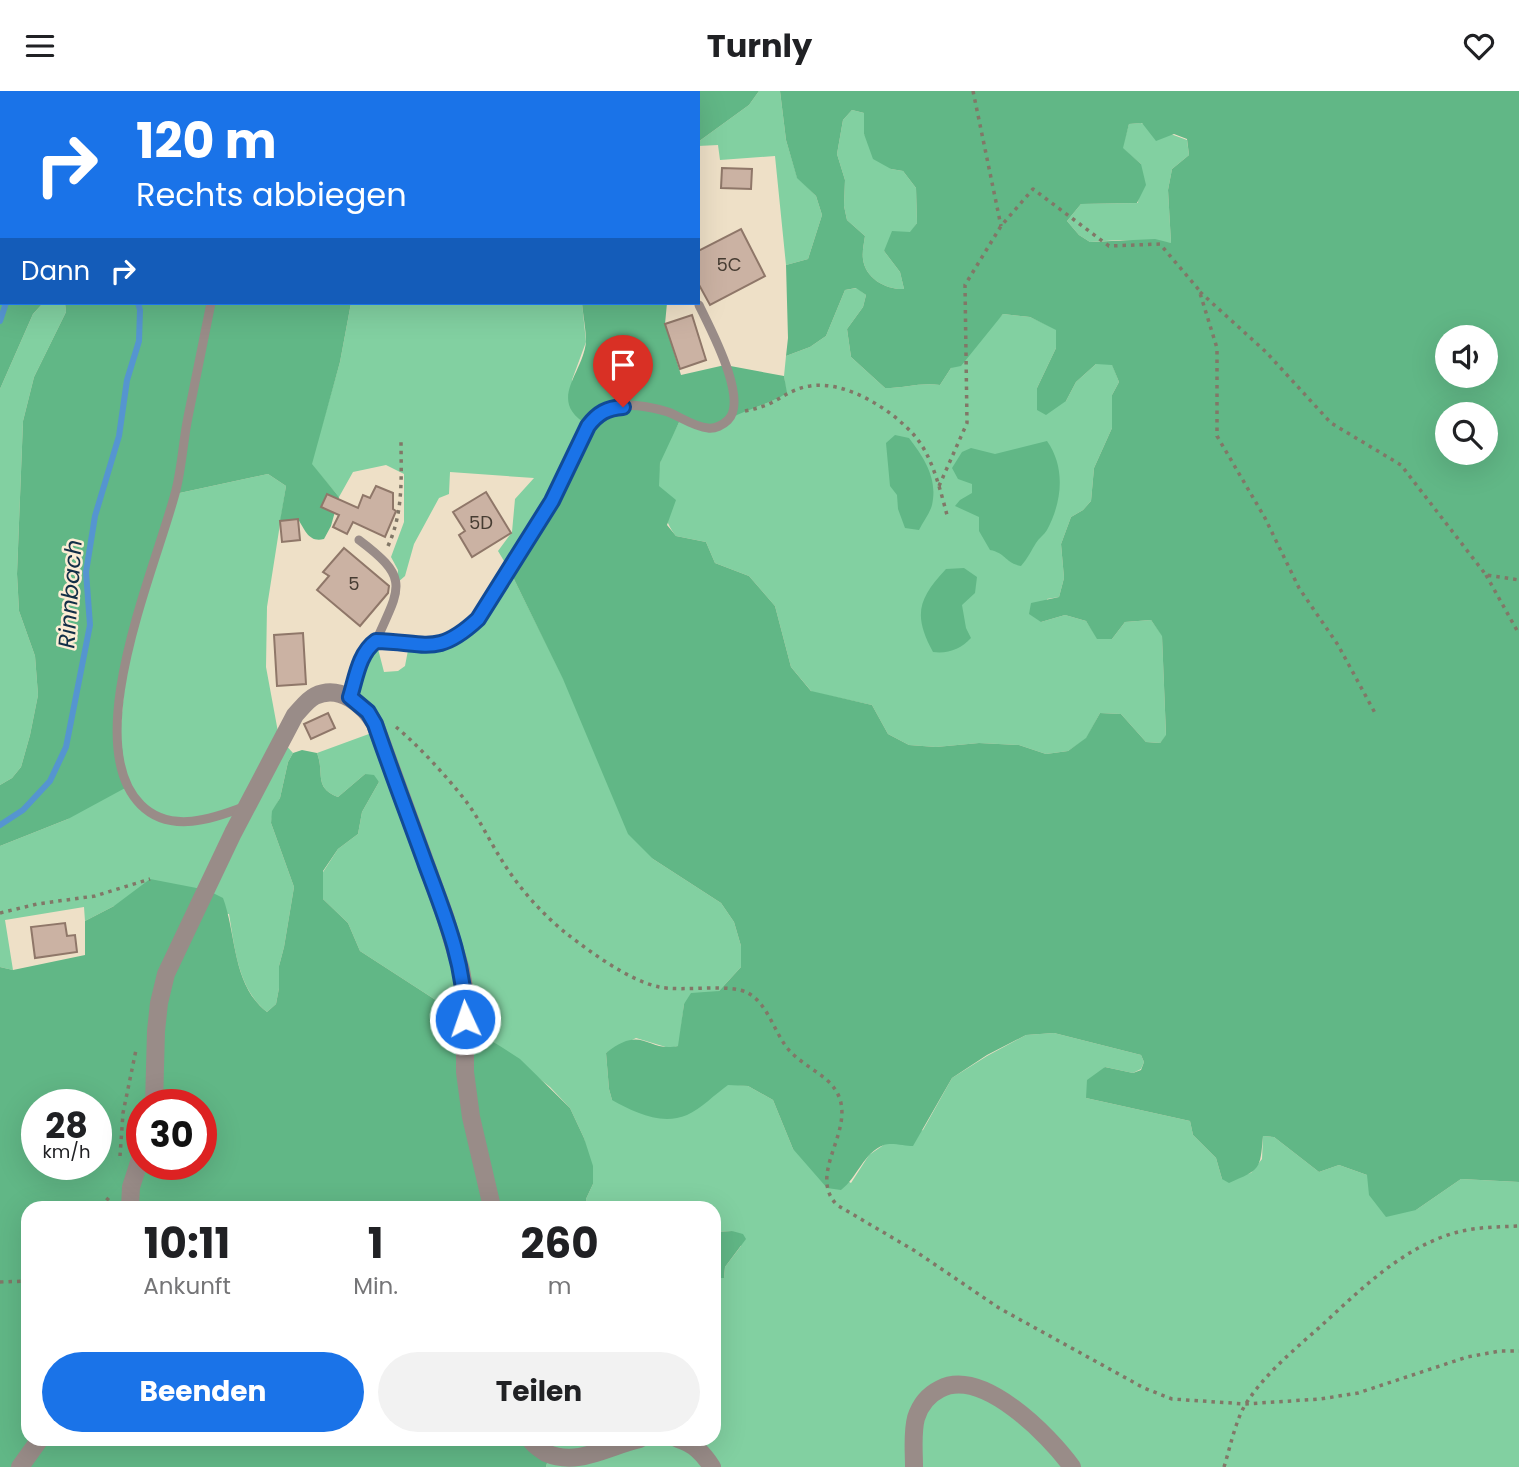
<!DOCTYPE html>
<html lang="de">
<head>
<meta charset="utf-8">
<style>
	body { margin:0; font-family:Poppins,sans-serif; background:#f2f2f2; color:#202124; height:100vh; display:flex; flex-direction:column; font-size:26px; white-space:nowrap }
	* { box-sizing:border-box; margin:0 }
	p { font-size:23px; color:#757577 }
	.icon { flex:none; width:38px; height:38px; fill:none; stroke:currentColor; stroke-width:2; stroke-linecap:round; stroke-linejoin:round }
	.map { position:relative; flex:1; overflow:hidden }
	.panel { position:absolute; left:21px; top:1110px; width:700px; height:245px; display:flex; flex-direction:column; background:#fff; border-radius:21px; box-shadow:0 7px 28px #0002 }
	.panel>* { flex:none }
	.top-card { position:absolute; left:0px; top:0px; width:700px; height:214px; box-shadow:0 7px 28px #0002; background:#1a73e8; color:#fff; overflow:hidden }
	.controls { position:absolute; left:1435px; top:234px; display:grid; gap:14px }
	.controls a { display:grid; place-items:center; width:63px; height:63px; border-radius:50%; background:#fff; box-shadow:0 7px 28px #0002; font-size:35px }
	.speed { position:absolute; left:21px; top:998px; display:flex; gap:14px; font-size:35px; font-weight:700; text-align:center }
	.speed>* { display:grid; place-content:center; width:91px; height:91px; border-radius:50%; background:#fff; box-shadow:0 7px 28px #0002; line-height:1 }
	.speed small { font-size:18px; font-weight:400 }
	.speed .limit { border:10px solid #d22; background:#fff; color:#111 }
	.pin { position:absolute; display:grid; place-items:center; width:60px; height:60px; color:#fff; margin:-72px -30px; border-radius:50% 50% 50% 0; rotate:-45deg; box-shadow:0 0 7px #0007 }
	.pin .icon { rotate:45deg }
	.me { position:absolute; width:77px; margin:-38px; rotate:357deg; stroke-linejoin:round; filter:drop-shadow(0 0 5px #0008) }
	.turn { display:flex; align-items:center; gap:24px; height:147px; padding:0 21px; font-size:32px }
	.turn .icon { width:91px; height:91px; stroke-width:2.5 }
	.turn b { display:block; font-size:49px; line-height:60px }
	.then { display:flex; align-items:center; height:66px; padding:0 21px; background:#0003; gap:14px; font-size:26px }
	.eta { display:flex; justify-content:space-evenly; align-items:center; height:119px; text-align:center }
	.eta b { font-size:42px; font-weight:700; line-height:49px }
	.primary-button { display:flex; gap:14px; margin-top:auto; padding:14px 21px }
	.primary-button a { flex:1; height:80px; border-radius:42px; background:#1a73e8; color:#fff; font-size:28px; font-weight:700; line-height:80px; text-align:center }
	.primary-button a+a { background:#f2f2f2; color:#202124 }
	header { display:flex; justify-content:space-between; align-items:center; height:91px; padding:0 21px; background:#fff; font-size:32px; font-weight:700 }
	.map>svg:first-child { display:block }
</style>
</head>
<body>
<header><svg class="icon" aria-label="menu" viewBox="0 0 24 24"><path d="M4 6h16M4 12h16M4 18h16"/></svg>Turnly<svg class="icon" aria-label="heart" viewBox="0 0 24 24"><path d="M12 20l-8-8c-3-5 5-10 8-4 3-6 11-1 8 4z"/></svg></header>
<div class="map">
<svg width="1519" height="1376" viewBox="0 0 1519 1376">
	<rect width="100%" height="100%" fill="#eee0c7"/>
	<path fill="#82d0a1" d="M759,0h21l6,49 11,37 19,19 6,19 -14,44 -22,6 -11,-109 -55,4 -2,-15 -20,1v-4l51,-37z
		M852,19l12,3v21l27,35 12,2 13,17 1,35 -6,9 -27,19 16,21 4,17c-18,1 -39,-11 -41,-30 -1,-7 1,-16 2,-23l-18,-16 -3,-14 1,-26 -8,-26 6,-34z
		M1141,32l46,17 2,15 -17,14 -4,21 3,53 -51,-3 -30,2 -11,-7 -12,-14 14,-17 57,-1 3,-39 -19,-16 7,-24z
		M857,197l9,7 -3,12 -16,22 4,28 34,31c19,0 37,-6 55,-3l11,-17 52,-54 27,3 26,12v19l-19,40 29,13 10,-19 20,-18h16l7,18 -7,13v33l-18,40 -3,33 -8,9 -12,7 -10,27 3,34 -5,19 -12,2 -6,23 24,-7 21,6 12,18h14l13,-17 26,-2 11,15 4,101 -6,7 -14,-1 -25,-28 -21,-1 -14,26 -18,12 -22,3 -27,-9 -40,-2 -43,4 -27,-2 -21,-11 -16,-29 -60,-13 -21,-25 -16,-61 -26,-30 -34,-13 -9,-21 -30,-6c-14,-17 -21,-51 -16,-73 3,-15 15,-31 21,-45 40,-2 71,-4 105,-25l-2,-17 2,-20 24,-9 16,-11 19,-46z
		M43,212h22l1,9 -32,65 -11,44 -6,153 2,37 16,45 3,39 -8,40 -9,32 -9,11 -12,7v-396l33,-75z
		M351,212h231l4,39 -14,38 16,46 -78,145 143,288 68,44 13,19 7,24v21l-22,24 -35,13 -5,42 -10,2 -33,-10 -30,15 3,36 3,11 99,-4 17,-12 20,2 25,14 20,49 58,34 18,-28 16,-11 38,-14 29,-52 35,-22 39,-21 28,-2 87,22 3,7 -3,7 -8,4 -28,-6 -19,31 104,23 3,14 23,23 6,21 29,-6 11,-14 1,-23 11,1 45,35 20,-7 28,10 49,35 45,-31 58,3v285h-973l3,-12 -19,-16h184v-161h10l1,-11 16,-21 -9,-15 -18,1v-25h-127l-1,-8 7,-15 -9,-46 -14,-30 -20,-21 -85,-68 -105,-68 -12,-28 -25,-24v-27l15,-23 20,-15 4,-22 17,-30 -14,-8 -27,23c-25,-10 -13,-23 -21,-44l60,-22 -27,-34 10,-33 16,-23 8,31 14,-1 7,-5 4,-21 12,1 41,-12 48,-63 -12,-20 14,-19 3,-33 19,-21 -84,-6 -1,22 -10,4 -25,46 -9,32 -8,7 1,-13 -7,-13 13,-35v-48l-18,-9 -33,7 -14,25 -28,-33 29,-102z
		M268,383l18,12 -19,121 -1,60 12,65 4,9 11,12 -5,9 -8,36 -7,13 -2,12 23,64 -10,60 -5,19v22l-3,16 -9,8c-29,-23 -32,-63 -38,-98l-115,-8 -29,15 -1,-14 -79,13 8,50 -13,-3v-121l68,-27 50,-63 9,-97 48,-165z"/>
	<path fill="#61b786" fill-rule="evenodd" d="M0,0h413l-411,2v210h41l-10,11 -33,75z
		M541,0h218l-10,14 -51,37v-49z
		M780,0h739v1091l-58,-3 -45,31 -30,7 -17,-22 -2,-20 -28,-10 -20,7 -45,-35 -11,-1c-3,34 -2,33 -34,47l-7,-4 -6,-21 -23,-23 -3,-14 -104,-23 1,-18 18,-13 28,6 8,-3 3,-8 -3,-7 -87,-22 -28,2 -39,20 -35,23 -39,68c-8,0 -22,-4 -29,-1 -20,7 -27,33 -43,45l-14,-2 -34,-39 -20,-49 -25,-14 -20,-1c-13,9 -27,24 -41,30 -26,11 -53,-3 -75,-15l-3,-11 -3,-36c37,-30 41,0 72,-7l6,-42 7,-11 28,-2 22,-24v-21l-7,-24 -13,-19 -68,-44 -25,-25 -65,-155 -53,-108 78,-146c-42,-24 -5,-51 -2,-83 0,-13 -3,-27 -4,-39h85l-2,21 16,51 44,-10 59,11 3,17c-24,15 -48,17 -71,34l-35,-9 -21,45 -1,23 17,14 -9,25 9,11 30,6 9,21 34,13 26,30 16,61 20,24 61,14 16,29 21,11 27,2 43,-4 40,2 27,9 22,-3 18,-13 14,-25 21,1 25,28 14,1 6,-8 -4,-99 -11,-16 -26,2 -13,17h-15l-11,-18 -21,-6 -24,7 -12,-8 2,-11 28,-6 5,-19 -3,-34 10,-27 12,-7 8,-9 3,-33 18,-40v-33l7,-13 -7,-17 -16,-1 -20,18 -10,19 -20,14 -9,-5v-22l19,-40v-18l-26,-13 -27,-3 -42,52 -10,2 -11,17c-18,-3 -36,3 -55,3l-34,-31 -4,-28 16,-22 3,-12 -10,-7 -11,2 -19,46 -16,11 -24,9 2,-18 -2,-73 22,-6 14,-44 -6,-19 -19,-18 -11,-38zM852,19l12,3v21l9,25 18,10 12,2 13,17 1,35 -7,9 -18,-1 -8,20 16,21 4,17c-18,1 -39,-11 -41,-30 -1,-7 1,-16 2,-23l-18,-16 -3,-14 1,-26 -8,-26 6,-34zM1142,32l14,18 18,-7 13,5 2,16 -17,14 -4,21 3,53 -16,-4 -65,3 -11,-7 -12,-14 14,-17 56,-1 9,-18 -5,-21 -18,-16 6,-24zM1447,247h39v38h-39zM1447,324h39v38h-39z
		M65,212h286l-11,59 -28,102 27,33 -8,29 -7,13c-15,4 -19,-9 -26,-20l-18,2 6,-35 -18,-12 -93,20 -31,97 -26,125 9,71 -59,32 -68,27v-61l12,-7 9,-11 9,-32 8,-40 -3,-39 -16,-45 -2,-37 6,-153 11,-44 32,-65z
		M895,344l14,3c15,20 29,40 23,67 -2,8 -9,17 -13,25l-14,-2 -7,-19 -1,-14 -7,-9 -4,-43z
		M1047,350c19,27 15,61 0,89 -3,5 -8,8 -11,13 -5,8 -8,15 -15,23 -16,-3 -15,-13 -31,-16l-11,-19v-14l-24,-11 5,-6 12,-7v-9l-14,-5 -6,-11 10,-16 9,-4 24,6z
		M964,477l13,9 -2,16 -13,12 4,23 5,10c-10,11 -23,16 -38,14 -20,-37 -15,-53 13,-83z
		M302,659l15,3c8,21 -4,34 21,44l27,-23 9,1 5,7 -17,30 -4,22 -20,15 -15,22v28l25,24 12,28 105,68 24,20 31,20 50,49 14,30 9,28v18l-7,15 1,8h-559v232h502l19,16 -3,12h-546v-500l13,3 72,-15v-34l29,-15 36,-27 57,11 16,8c14,38 9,87 44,114l9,-8 3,-16v-22l5,-19 10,-60 -23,-64 1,-12 8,-13 8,-36 5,-9zM37,1013h59v60h-59zM142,1013h59v60h-59z
		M732,1140l11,3 3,5 -21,28 -1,11h-10v-46z"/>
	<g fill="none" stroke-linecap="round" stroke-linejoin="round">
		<path stroke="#5595d0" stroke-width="6" d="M63,0v2
			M181,2v-2
			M0,230l6,-18
			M0,734l23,-15 27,-29 16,-34 24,-122 -4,-53 9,-56 24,-80 8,-56 12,-39 1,-31 -2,-7"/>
	</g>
	<path fill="#cbb2a3" stroke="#8f7769" stroke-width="2" d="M722,77l30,1 -1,20 -30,-1z
		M741,138l24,47 -55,29 -12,-22v-32z
		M692,224l14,45 -26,9 -15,-45z
		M376,395l17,7v16l3,2 -11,26 -32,-15 -6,12 -14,-7 6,-12 -18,-8 6,-13 31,14 5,-13 7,3z
		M486,401l25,41 -39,24 -13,-22 6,-4 -12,-19z
		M298,428l2,21 -18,2 -2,-21z
		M344,457l45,38 -1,7 -28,33 -43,-36 12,-14 -6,-4z
		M303,542l3,51 -29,2 -3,-51z
		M328,622l7,15 -24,11 -7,-15z
		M65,832l2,13 8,-1 2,17 -42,6 -4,-31z"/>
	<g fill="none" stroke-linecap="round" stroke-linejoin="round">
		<path stroke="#817767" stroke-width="3.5" stroke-dasharray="3.5 5" stroke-linecap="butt" d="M973,0l28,135
			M1200,201l66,60 65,71 70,42 85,110 33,5
			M745,320c9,-2 18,-4 26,-8 13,-7 24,-15 39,-17 35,-6 81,23 104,49 18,20 26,54 33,80
			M939,395l28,-63 -2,-138 36,-59 32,-37 76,57 51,-2 39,46 18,58v88l48,82 34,70 39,57 37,68
			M388,455c16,-35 13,-70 13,-107
			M1486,484l33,59
			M396,636c22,18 52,51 69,73 14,18 24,40 36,59 17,28 41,55 66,75 25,19 61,46 92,53 23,5 72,-4 89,6 20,11 26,39 40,56 11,13 28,21 41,33 39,39 -26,88 8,123l78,46 84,57 145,80 28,11 73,5 75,-5 38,-6 109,-36 33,-6h19
			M0,822l37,-9 58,-8 55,-17
			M120,1065l3,-43 13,-63
			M101,1116l10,-12
			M0,1191l28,-1
			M1224,1376c6,-19 12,-49 23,-65 19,-29 48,-53 74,-76 37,-34 76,-73 124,-90 24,-9 49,-9 74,-10"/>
		<path stroke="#998c88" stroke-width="9" d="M286,2v-2
			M211,212c-8,38 -15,76 -23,114 -5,25 -6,49 -12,73 -19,75 -98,252 -35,315 29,29 72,14 105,1
			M359,449c52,39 41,47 17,101
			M350,606c6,-19 9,-44 26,-56 50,1 61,16 102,-22l74,-118 36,-75c6,-7 12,-15 21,-18 16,-6 42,-1 59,4 13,5 26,15 40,16 7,1 15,-3 20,-8 21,-20 -18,-92 -29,-115"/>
		<path stroke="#998c88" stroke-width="18" d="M154,1013l2,-73 3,-28 7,-29 67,-141 62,-118c6,-6 12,-15 20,-19 25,-12 49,9 60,28l70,192 16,54 4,23v79l6,45 21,90
			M130,1116l1,-20 11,-34
			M530,1348c3,6 10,10 16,14 32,14 62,-7 94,-14
			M678,1348c16,5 25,14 34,28
			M20,1376l20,-28
			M914,1376c0,-16 -2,-34 2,-49 4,-13 12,-23 24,-29 42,-22 109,46 132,78"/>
	</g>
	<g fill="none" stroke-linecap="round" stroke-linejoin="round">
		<defs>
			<path id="route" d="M465,928c0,-55 -20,-103 -39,-154 -17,-47 -35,-94 -51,-141l-7,-12 -18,-15c6,-19 9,-44 26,-56 50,1 61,16 102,-22l74,-118 36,-75c10,-13 19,-18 35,-19"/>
		</defs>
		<use href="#route" stroke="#114b97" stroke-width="18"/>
		<use href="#route" stroke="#1a73e8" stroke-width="12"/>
	</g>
	<g text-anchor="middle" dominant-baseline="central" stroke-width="5" stroke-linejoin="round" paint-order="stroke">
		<g font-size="18" fill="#463c32">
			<text x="729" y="173">5C</text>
			<text x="481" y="431">5D</text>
			<text x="354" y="492">5</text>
		</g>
		<g font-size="23" font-style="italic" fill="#132f47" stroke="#fcedd4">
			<text transform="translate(70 503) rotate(-86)">Rinnbach</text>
		</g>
	</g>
</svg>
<div class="controls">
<a><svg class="icon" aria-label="sound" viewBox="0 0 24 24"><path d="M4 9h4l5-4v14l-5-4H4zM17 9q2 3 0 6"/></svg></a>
<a><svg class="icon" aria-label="search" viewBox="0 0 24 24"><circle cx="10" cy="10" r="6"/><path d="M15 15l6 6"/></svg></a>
</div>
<div class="speed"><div>28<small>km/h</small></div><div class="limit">30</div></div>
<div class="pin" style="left:623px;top:316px;background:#d93025"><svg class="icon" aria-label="arrive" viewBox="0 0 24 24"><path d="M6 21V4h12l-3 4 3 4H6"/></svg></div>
<svg class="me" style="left:465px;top:928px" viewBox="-20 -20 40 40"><circle r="17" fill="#1a73e8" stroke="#fff" stroke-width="3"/><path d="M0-11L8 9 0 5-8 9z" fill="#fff"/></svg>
<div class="top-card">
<div class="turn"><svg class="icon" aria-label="right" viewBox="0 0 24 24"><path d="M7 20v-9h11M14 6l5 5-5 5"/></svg><div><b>120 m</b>Rechts abbiegen</div></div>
<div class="then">Dann<svg class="icon" aria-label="right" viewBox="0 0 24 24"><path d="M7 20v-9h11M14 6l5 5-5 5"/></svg></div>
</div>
<section class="panel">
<div class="eta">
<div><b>10:11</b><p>Ankunft</p></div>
<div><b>1</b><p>Min.</p></div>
<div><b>260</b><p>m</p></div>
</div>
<div class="primary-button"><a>Beenden</a><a>Teilen</a></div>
</section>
</div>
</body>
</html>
